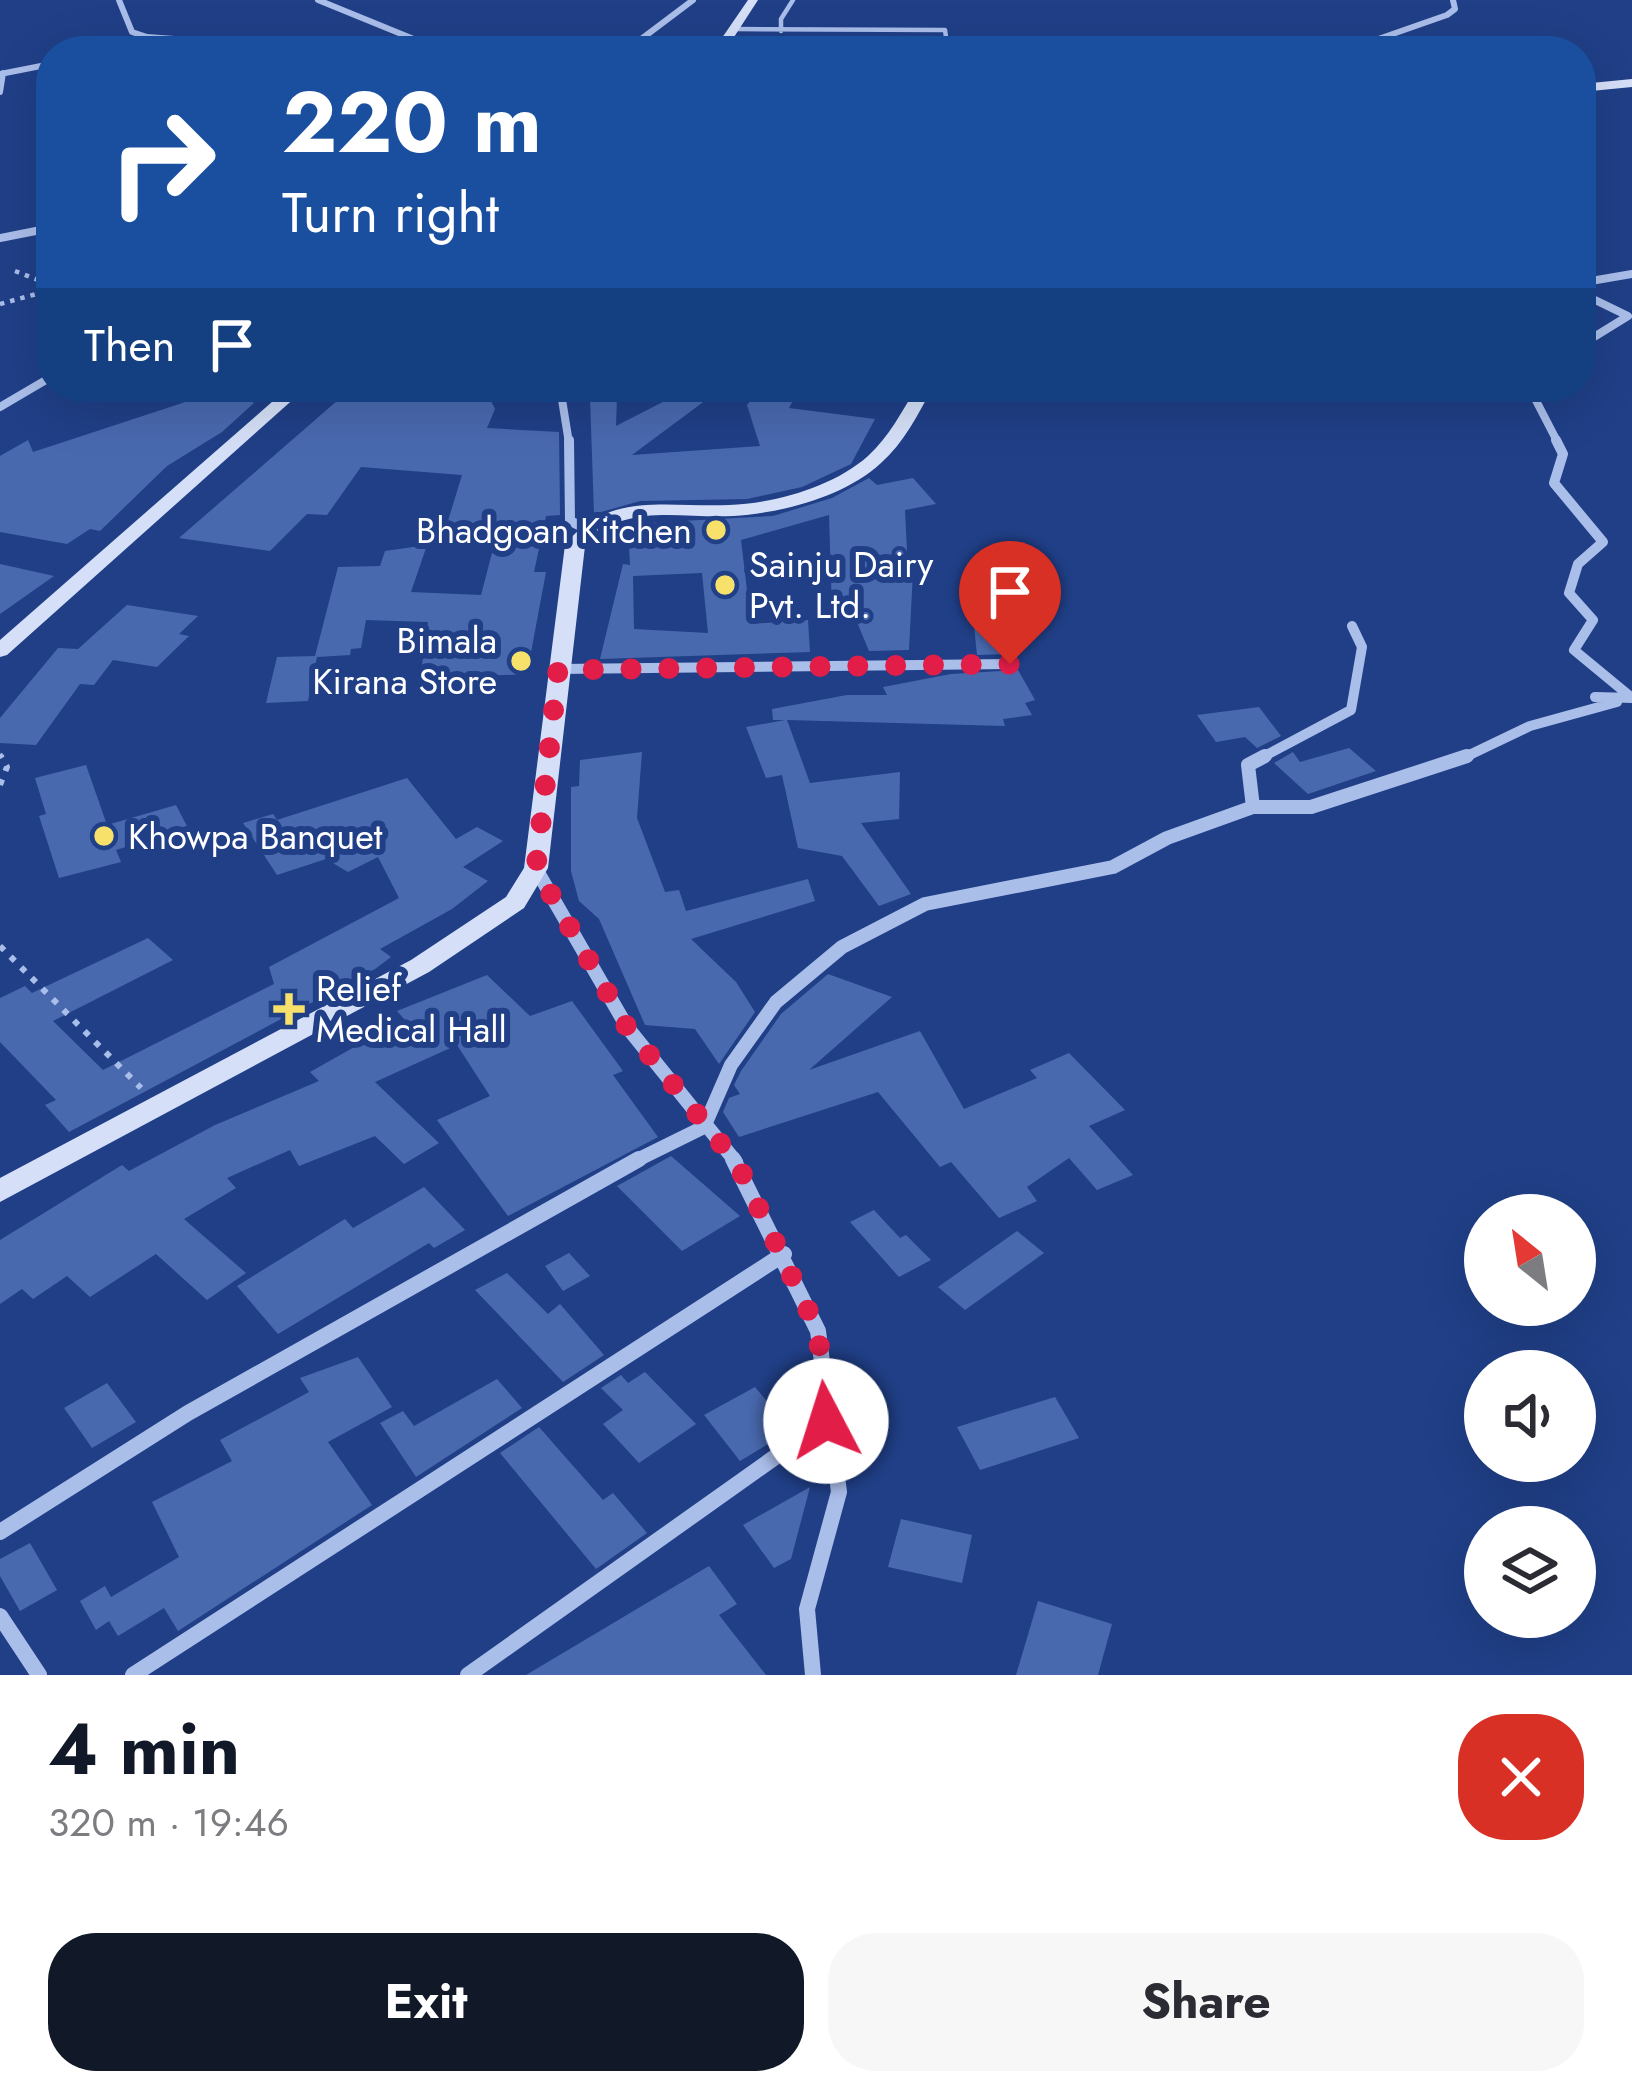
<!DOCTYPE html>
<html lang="en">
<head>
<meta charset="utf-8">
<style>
	body { margin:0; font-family:Jost,sans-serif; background:#f7f7f7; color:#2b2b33; height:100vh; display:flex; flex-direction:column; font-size:45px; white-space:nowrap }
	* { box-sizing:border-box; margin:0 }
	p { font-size:39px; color:#7c7c81 }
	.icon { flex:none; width:66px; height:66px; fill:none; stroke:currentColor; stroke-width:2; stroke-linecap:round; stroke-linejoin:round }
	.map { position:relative; height:1675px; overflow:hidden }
	.panel { display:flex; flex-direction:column; background:#fff; flex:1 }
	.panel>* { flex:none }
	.top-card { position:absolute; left:36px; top:36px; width:1560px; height:366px; border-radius:48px; box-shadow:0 12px 48px #0002; background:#1a4fa0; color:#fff; overflow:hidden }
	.needle { width:78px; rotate:330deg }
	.buttons { position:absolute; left:1464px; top:1194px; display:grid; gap:24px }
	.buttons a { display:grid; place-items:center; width:132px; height:132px; border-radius:50%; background:#fff; box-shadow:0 12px 48px #0002; font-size:60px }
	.pin { position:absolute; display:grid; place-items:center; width:102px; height:102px; color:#fff; margin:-123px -51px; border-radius:50% 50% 50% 0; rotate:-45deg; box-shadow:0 0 12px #0007 }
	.pin .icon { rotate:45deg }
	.me { position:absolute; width:132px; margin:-66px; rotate:355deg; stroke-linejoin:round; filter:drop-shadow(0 0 9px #0008) }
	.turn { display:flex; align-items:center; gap:42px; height:252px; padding:0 48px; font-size:54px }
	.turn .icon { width:156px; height:156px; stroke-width:2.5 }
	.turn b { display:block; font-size:84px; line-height:102px }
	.then { display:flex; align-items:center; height:114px; padding:0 48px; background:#0003; gap:24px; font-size:45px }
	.round { display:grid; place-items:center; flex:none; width:126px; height:126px; border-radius:48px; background:#f7f7f7 }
	.summary { display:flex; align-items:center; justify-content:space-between; height:204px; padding:0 48px }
	h1 { font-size:72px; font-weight:700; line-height:90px; color:#111827 }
	.button { display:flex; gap:24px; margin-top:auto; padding:24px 48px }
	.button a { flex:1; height:138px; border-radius:48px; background:#111827; color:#fff; font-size:48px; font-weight:700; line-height:138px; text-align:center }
	.button a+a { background:#f7f7f7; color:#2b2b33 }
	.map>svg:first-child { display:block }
</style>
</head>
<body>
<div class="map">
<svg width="1632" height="1675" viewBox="0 0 1632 1675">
	<rect width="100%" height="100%" fill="#203f87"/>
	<path fill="#4969af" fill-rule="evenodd" d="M353,387h131l11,22 -8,19 72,4 1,83 -14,1 -12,56h12l-19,102 -107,5 8,-57 -62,-2 -5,28 -10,1 -1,6 -33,2 -9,44 -42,2 11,-46 38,-1 23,-89 42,-1 5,-15 42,-6 -16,47 70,3 16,-61h-53l18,-59 -101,-8 -34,48 -20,-1 -37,37 -91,-13z
		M692,387l30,1 -90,67 128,-9 -13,-41 15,-18h38l-11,21 86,11 -24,45 -49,23 -55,12 -107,2 -46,13 -4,-116 27,-1 -1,29z
		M228,388l26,15 -32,29 -55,34 -67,65 -10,-2 -23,15 -67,-12v-76l28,-16 5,12z
		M869,478l8,7 36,-7 23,26 -31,6 3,61h5l-4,79 -40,1 -17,-41h-20l-3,-95 -88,25 10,84 57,-4 2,32 -210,7 23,-95 7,1 -2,-41 145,-8 59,-18zM702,573l6,60 -74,-4 -1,-53z
		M0,564l54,12 -54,38z
		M970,586l39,68 -32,1z
		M127,605l71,11 -19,18 10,2 -32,31 -44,-7 -19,25 -14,-1 -44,61 -36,-2v-25l58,-70 20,1z
		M1018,670l17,30 -10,3 7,12 -29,4 2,7 -218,-6 23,63 90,-11 -1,47 -38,4 50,71 -32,12 -37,-50 -44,-8 -16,-73 -16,3 -20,-51 39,-7h-12l-1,-11 75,-14h40l-4,-8 68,-13z
		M1259,707l22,29 -24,12 -12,-11 -29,5 -19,-27z
		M1349,748l27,23 -68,23 -34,-31 19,-11 7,10z
		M642,752l-5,66 28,74 14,-2 7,21 122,-32 7,22 -124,38 45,43 19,30 -36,52 -24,-35 -50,-4 -46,-106 -20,-18 -8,-30v-84l8,-1 1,-26z
		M86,765l21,60 69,-20 12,23 -72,22 5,12 -62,16 -20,-62 7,-2 -11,-36z
		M407,778l49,61 21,-12 26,14 -40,26 25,14 -36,28 -72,40 11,8 -16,12 -306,163 -24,-27 11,-5 -56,-58v-44l25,-12 7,7 116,-55 25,22 -120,61 50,49 171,-86 -5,-17 130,-69 -21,-41 -30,15 -22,-13 -49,16 -34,-52 30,-9 4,6z
		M828,974l64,23 -83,73 111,-39 44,78 73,-31 -7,-8 39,-17 56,57 -36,16 44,49 -36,15 -28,-32 -42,29 10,14 -38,17 -48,-56 -11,5 -62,-75 -139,45 -16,-25 6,-14 11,-4 -6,-9 7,-14 40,-57z
		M487,975l43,41 42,-15 51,70 -10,4 45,62 -150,79 -71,-96 53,-24 -33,-51 -82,37 64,61 -35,21 -29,-28 -76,30 -9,-16 -63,28 9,10 -52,31 62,54 -39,27 -51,-46 -66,43 -23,-21 -34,23 -11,-10 -22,15v-64l122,-75 7,6 86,-46 104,-44 -9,-9 94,-53 -7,-8z
		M671,1156l69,60 -58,35 -65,-65z
		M424,1187l41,43 -31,18 -5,-5 -151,91 -41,-48 108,-67 8,9z
		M874,1210l26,28 6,-3 25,25 -32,17 -49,-55z
		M1017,1231l27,22 -79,57 -27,-23z
		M569,1253l21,23 -27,15 -18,-25z
		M507,1273l41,41 12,-10 44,51 -41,27 -88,-92z
		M358,1357l34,50 -64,35 44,63 -194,126 -14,-23 -46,28 -9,-15 -13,9 -16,-29 25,-15 6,11 68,-40 -27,-55 80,-41 -12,-21 89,-48 -9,-14z
		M645,1372l51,52 -57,39 -36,-39 20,-14 -22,-22 20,-13 7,8z
		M497,1379l25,29 -106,69 -36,-54 23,-12 11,15z
		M107,1383l29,39 -44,26 -28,-40z
		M755,1387l36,43 -51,31 -36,-46z
		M1055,1397l24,41 -99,32 -23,-43z
		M539,1427l64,73 10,-7 34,40 -51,36 -96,-116z
		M810,1487l-19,72 -17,9 -31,-43z
		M901,1519l71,16 -10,48 -74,-16z
		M30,1543l27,47 -37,21 -20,-35v-17z
		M709,1566l28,38 -18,11 47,60h-240z
		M1038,1601l74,23 -14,51h-82z"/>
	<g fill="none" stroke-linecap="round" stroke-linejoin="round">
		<path stroke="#aabeea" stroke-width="4.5" stroke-dasharray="4.5 6" stroke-linecap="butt" d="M15,271l36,14
			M0,304l51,-14
			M0,754l3,5"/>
		<path stroke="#aabeea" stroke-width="6" stroke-dasharray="6 9" stroke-linecap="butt" d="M0,785l7,-18 -6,-11
			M0,946l141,142"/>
		<path stroke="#aabeea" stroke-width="4.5" d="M734,29l211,1 3,21
			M781,31v-12l12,-19"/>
		<path stroke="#aabeea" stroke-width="6" d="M119,0l13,32 15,5 193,14
			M318,0l125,51
			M632,46l61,-46
			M90,51l51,-13
			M492,51l128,-7 28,7
			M1344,51l103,-36 8,-6 -2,-9
			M0,74l51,-10
			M0,92l3,-19"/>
		<path stroke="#aabeea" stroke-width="8" d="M0,238l51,-10
			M1581,345l47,-29 -35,-17 -8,-17 47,-8
			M560,387l9,56
			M1529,387l29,56
			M0,407l51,-30"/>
		<path stroke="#aabeea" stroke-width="10" d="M569,440l1,81 15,7
			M1556,440l7,14 -9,29 49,59 -25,22 -9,29 24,27 -19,30 58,48 -37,-1
			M559,669l451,-5
			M1259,759l92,-49 11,-63 -10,-21
			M1461,759l69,-33 87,-24"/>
		<path stroke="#aabeea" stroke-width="14" d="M1253,807h58l156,-51
			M536,869l91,158 109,135
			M633,1162l71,-35 27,-62 45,-63 66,-55 83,-43 188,-37 54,-29 86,-31 -5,-42 17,-9"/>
		<path stroke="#aabeea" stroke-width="16" d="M733,1159l85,172 21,161 -32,117 6,66
			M0,1532l188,-119 451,-254
			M0,1616l39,59
			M133,1675l651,-421
			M468,1675l358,-254"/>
		<path fill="#d5e0f8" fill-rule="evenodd" d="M748,0h10l-33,51h-12z
			M1632,79v8l-51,5v-8z
			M289,387h18l-300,268 -7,2v-17z
			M917,387h16c-15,27 -29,56 -52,76 -37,34 -99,50 -148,53 -51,3 -111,-15 -148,30l-37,322 -24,40 -95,64 -429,230v-24l411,-218 95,-63 18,-29 41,-323c43,-55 104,-37 164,-40 47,-2 104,-18 139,-49 21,-19 34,-45 49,-69z"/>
	</g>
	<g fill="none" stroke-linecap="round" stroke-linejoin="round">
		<path stroke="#e11d48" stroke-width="21" stroke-dasharray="0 37.8" d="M826,1421l-8,-90 -80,-166 -111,-138 -91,-159 22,-198 452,-6"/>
	</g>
	<g fill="#f7e16b" stroke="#203f87" stroke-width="4.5">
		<circle cx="716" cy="530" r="12"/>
		<circle cx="725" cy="585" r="12"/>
		<circle cx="521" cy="661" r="12"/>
		<circle cx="104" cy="836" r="12"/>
		<path d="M283 991h12v12h12v12h-12v12h-12v-12h-12v-12h12z"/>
	</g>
	<g text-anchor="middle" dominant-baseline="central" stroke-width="12" stroke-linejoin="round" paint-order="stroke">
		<g font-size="36" fill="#fff" stroke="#203f87" text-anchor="start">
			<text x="692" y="530" text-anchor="end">Bhadgoan Kitchen</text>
			<text x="749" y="564">Sainju Dairy<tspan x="749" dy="41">Pvt. Ltd.</tspan></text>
			<text x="497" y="640" text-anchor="end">Bimala<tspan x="497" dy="41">Kirana Store</tspan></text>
			<text x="128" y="836">Khowpa Banquet</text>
			<text x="316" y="988">Relief<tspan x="316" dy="41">Medical Hall</tspan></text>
		</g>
	</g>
</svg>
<div class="buttons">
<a><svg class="needle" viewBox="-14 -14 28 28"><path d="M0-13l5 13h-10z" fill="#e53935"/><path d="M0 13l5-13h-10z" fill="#7c7c81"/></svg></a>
<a><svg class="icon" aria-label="sound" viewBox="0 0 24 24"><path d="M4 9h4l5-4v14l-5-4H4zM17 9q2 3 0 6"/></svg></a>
<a><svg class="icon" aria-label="layers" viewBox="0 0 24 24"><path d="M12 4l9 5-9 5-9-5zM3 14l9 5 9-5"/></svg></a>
</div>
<div class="pin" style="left:1010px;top:664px;background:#d93025"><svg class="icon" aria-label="arrive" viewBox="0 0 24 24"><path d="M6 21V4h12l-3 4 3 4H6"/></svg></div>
<svg class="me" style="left:826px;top:1421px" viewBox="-20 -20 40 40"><circle r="19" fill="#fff"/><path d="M0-13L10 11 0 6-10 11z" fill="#e11d48"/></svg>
<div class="top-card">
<div class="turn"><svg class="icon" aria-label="right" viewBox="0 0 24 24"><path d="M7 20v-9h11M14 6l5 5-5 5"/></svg><div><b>220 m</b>Turn right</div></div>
<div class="then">Then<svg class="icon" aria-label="arrive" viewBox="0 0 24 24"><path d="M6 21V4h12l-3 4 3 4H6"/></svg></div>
</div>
</div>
<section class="panel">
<div class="summary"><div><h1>4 min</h1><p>320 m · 19:46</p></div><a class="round" style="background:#d93025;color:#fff"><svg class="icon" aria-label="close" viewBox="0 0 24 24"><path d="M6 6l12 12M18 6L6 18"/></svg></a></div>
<div class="button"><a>Exit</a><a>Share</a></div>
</section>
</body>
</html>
